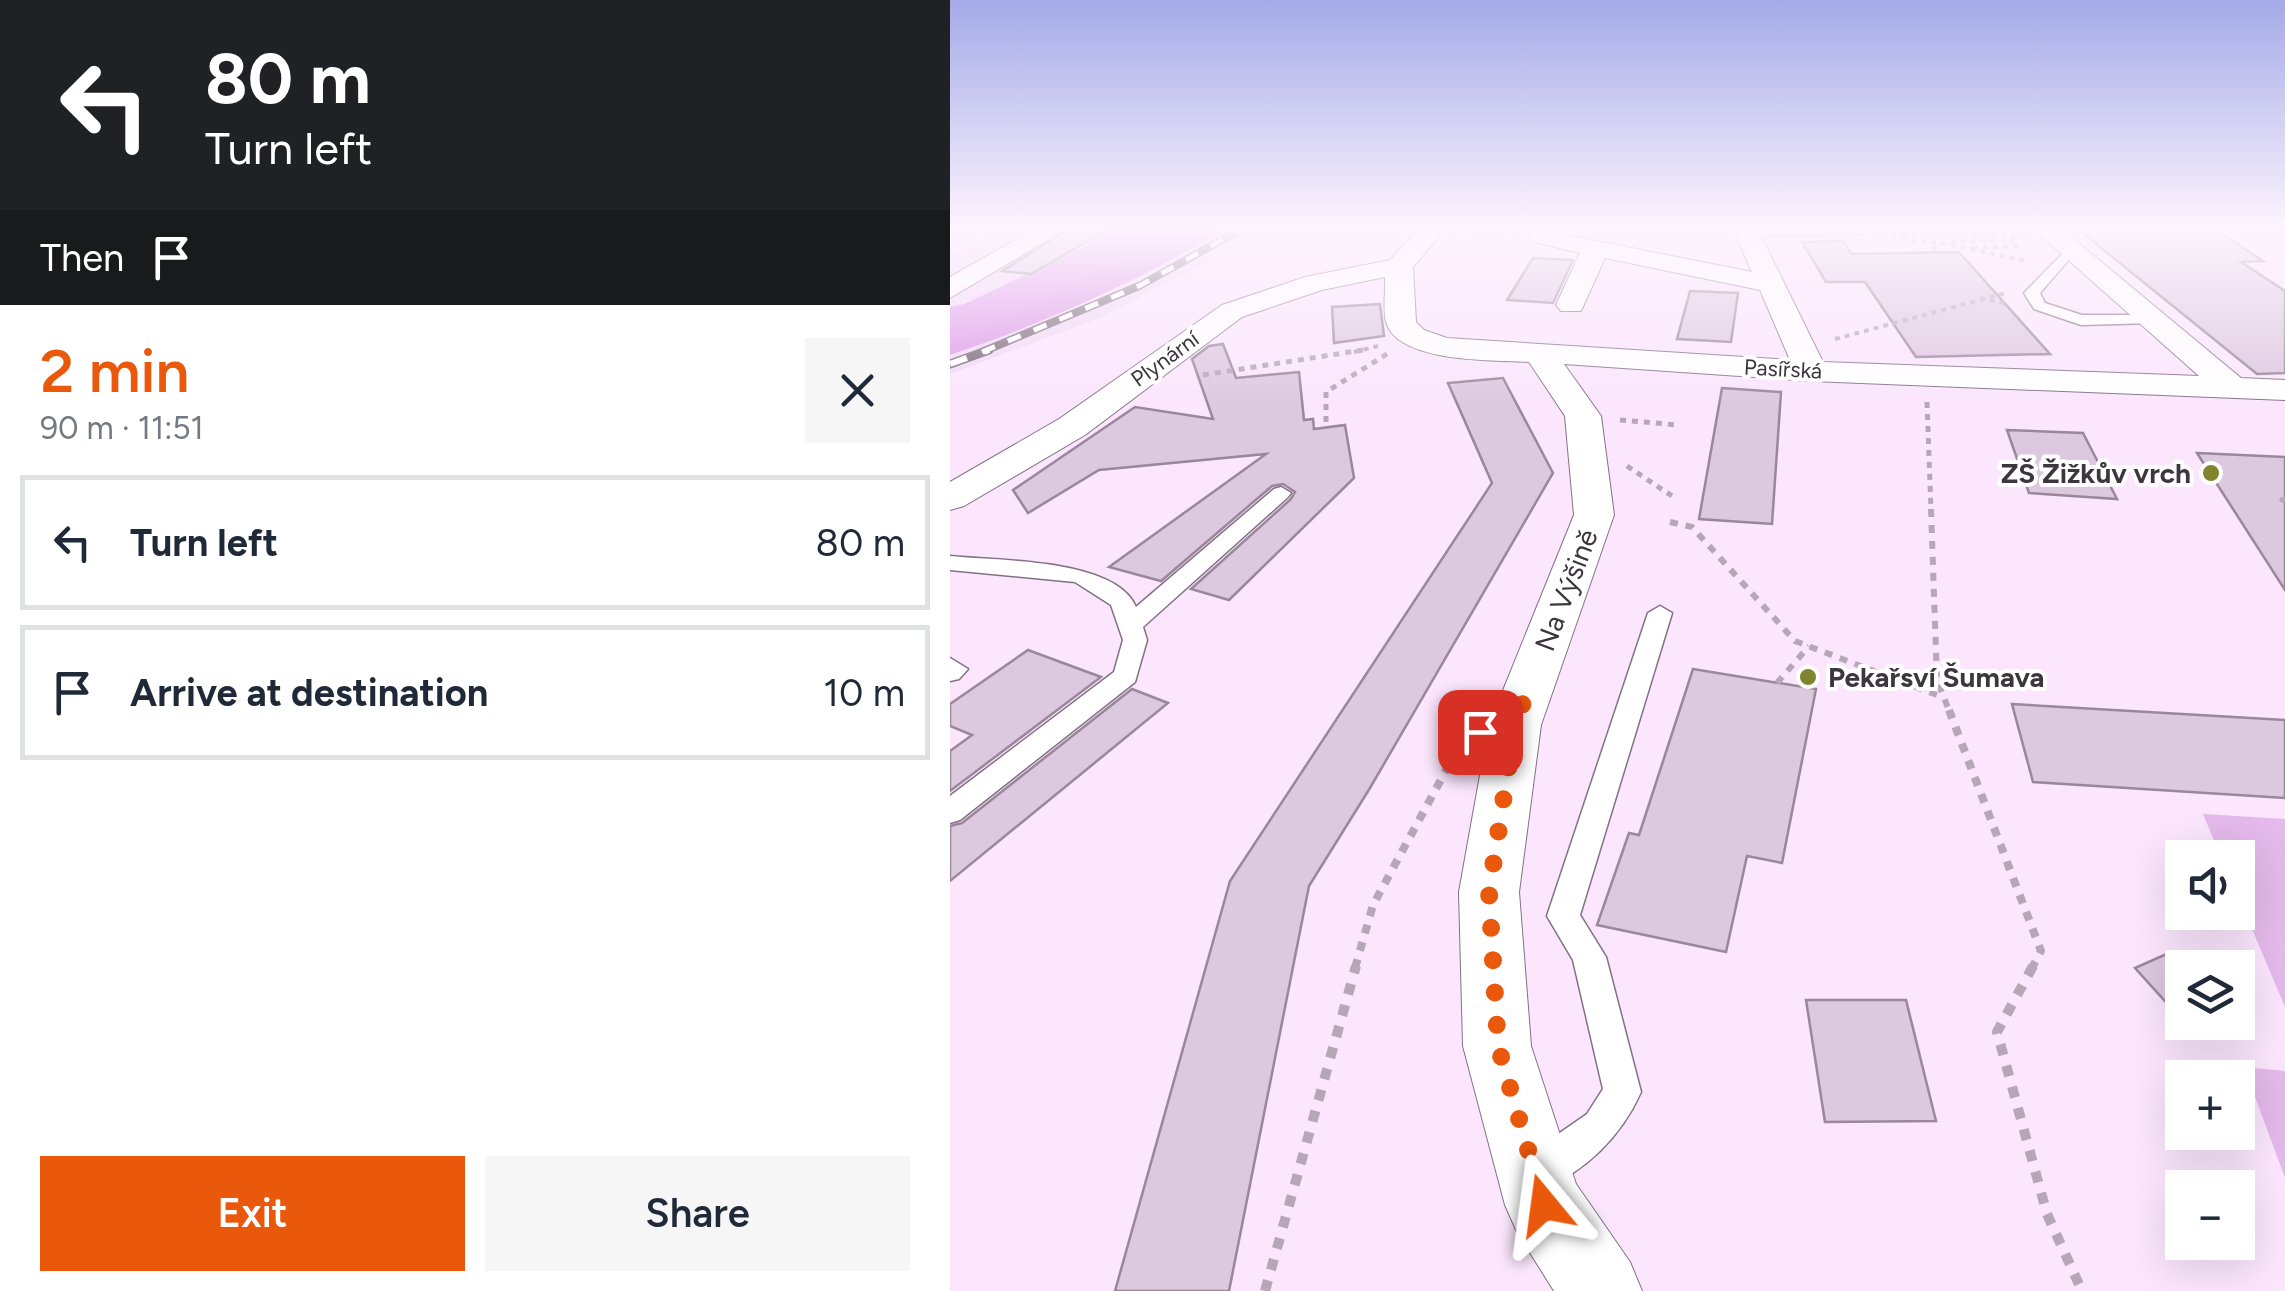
<!DOCTYPE html>
<html lang="en">
<head>
<meta charset="utf-8">
<style>
	body { margin:0; font-family:Figtree,sans-serif; background:#f6f6f7; color:#1f2937; height:100vh; display:flex; flex-direction:column; font-size:38px; white-space:nowrap }
	* { box-sizing:border-box; margin:0 }
	p { font-size:32px; color:#747a83 }
	.icon { flex:none; width:55px; height:55px; fill:none; stroke:currentColor; stroke-width:2; stroke-linecap:round; stroke-linejoin:round }
	.map { position:relative; flex:1; overflow:hidden }
	.sheet { display:flex; flex-direction:column; background:#fff; width:950px }
	.sheet>* { flex:none }
	.hud { background:#202124; color:#fff; overflow:hidden }
	.buttons { position:absolute; left:1215px; top:840px; display:grid; gap:20px }
	.buttons a { display:grid; place-items:center; width:90px; height:90px; border-radius:0px; background:#fff; box-shadow:0 10px 40px #0002; font-size:50px }
	.pin { position:absolute; display:grid; place-items:center; width:85px; height:85px; color:#fff; margin:-42px; border-radius:20px; box-shadow:0 5px 15px #0006 }
	.me { position:absolute; width:110px; margin:-55px; rotate:344deg; stroke-linejoin:round; filter:drop-shadow(0 0 8px #0008) }
	.turn { display:flex; align-items:center; gap:35px; height:210px; padding:0 40px; font-size:45px }
	.turn .icon { width:130px; height:130px; stroke-width:2.5 }
	.turn b { display:block; font-size:70px; line-height:85px }
	.then { display:flex; align-items:center; height:95px; padding:0 40px; background:#0003; gap:20px; font-size:38px }
	.round { display:grid; place-items:center; flex:none; width:105px; height:105px; border-radius:0px; background:#f6f6f7 }
	.headline { display:flex; align-items:center; justify-content:space-between; height:170px; padding:0 40px }
	h1 { font-size:60px; font-weight:600; line-height:75px; color:#ea580c }
	.button { display:flex; gap:20px; margin-top:auto; padding:20px 40px }
	.button a { flex:1; height:115px; border-radius:0px; background:#ea580c; color:#fff; font-size:40px; font-weight:600; line-height:115px; text-align:center }
	.button a+a { background:#f6f6f7; color:#1f2937 }
	ul { padding:0; list-style:none }
	li { display:flex; align-items:center; gap:30px; height:135px; margin:0 20px 15px; padding:0 20px; border:5px solid #e0e1e3; border-radius:0px }
	li div { flex:1 }
	li b { display:block; font-size:38px }
	li em { font-style:normal }
	main { display:flex; flex:1; min-height:0 }
	.map>svg:first-child { display:block }
</style>
</head>
<body>
<main>
<section class="sheet">
<div class="hud">
<div class="turn"><svg class="icon" aria-label="left" viewBox="0 0 24 24"><path d="M17 20v-9H6M10 6l-5 5 5 5"/></svg><div><b>80 m</b>Turn left</div></div>
<div class="then">Then<svg class="icon" aria-label="arrive" viewBox="0 0 24 24"><path d="M6 21V4h12l-3 4 3 4H6"/></svg></div>
</div>
<div class="headline"><div><h1>2 min</h1><p>90 m · 11:51</p></div><a class="round"><svg class="icon" aria-label="close" viewBox="0 0 24 24"><path d="M6 6l12 12M18 6L6 18"/></svg></a></div>
<ul>
<li><svg class="icon" aria-label="left" viewBox="0 0 24 24"><path d="M17 20v-9H6M10 6l-5 5 5 5"/></svg><div><b>Turn left</b></div><em>80 m</em></li>
<li><svg class="icon" aria-label="arrive" viewBox="0 0 24 24"><path d="M6 21V4h12l-3 4 3 4H6"/></svg><div><b>Arrive at destination</b></div><em>10 m</em></li>
</ul>
<div class="button"><a>Exit</a><a>Share</a></div>
</section>
<div class="map">
<svg width="1335" height="1291" viewBox="0 0 1335 1291">
	<rect width="100%" height="100%" fill="#fbe6fd"/>
	<path fill="#f1d8f5" d="M49,226h112l-14,13 -99,58 -48,10v-55l20,-5z
		M280,226h33l-52,34 -109,57 -152,57v-19l124,-45 107,-54z"/>
	<path fill="#e4b9eb" d="M1253,814l82,5v188l-47,-111v-38l-17,-1z
		M1294,1067l41,4v107z"/>
	<path fill="#db98e5" d="M161,226h119c-89,55 -181,95 -280,129v-48l48,-10 99,-58z"/>
	<g fill="none" stroke-linecap="round" stroke-linejoin="round">
		<path fill="#de9be9" fill-rule="evenodd" d="M167,226h44l-41,35 -154,78 -16,4v-32l142,-68z"/>
	</g>
	<path fill="#dcc8df" stroke="#9a879c" stroke-width="2.5" d="M124,226h40l-83,48 -29,-3z
		M1124,226h136l53,35 -22,1 44,29v82l-28,1z
		M893,241l9,13 107,-2 91,102 -134,3 -51,-75h-39l-24,-40z
		M583,258l40,2 -20,43 -46,-3z
		M740,291l48,2 -7,49 -54,-3z
		M430,304l4,32 -50,7 -2,-36z
		M273,344l13,34 63,-6 5,48 9,-1 1,10 31,-4 9,53 -125,122 -38,-11 100,-90 4,-7 -12,-8 -11,2 -111,95 -52,-14 157,-113 -167,16 -71,43 -15,-23 122,-83 78,12 -21,-60 17,-13z
		M553,378l50,95 -183,315 -61,98 -80,405h-114l115,-410 262,-398 -44,-100z
		M772,388l59,4 -9,132 -73,-5z
		M1057,430l76,3 34,66 -88,-6z
		M1247,453l88,4v133z
		M78,650l73,27 -151,114v-40l22,-16 -22,-9v-22z
		M743,669l123,20 -34,174 -35,-7 -21,96 -129,-27 32,-92 10,2z
		M182,689l36,14 -218,178v-55l12,-3z
		M1062,704l273,16v78l-252,-16z
		M1221,952l11,13v55l-47,-52z
		M856,1000h100l30,121 -111,1z"/>
	<g fill="none" stroke-linecap="round" stroke-linejoin="round">
		<defs>
			<path id="service" d="M1120,246l7,4 -37,43 5,10 37,12h67l8,5 -2,3 -74,2 -47,-16 -10,-16z
				M331,487l10,6 -3,4 -145,130 4,13 -12,42 -175,138 -10,3v-27l164,-124 9,-32 -12,-35 -36,-23 -125,-12v-14c46,5 166,2 186,51l138,-118z
				M710,606l12,7 -92,302 26,42 35,135c-20,45 -56,80 -102,99l-14,-6 -6,-14 6,-14 62,-43 16,-25 -30,-129 -26,-44 101,-303z
				M0,658l18,11 -9,10 -9,2z"/>
			<path id="minor" d="M90,226h31l-121,72v-21z
				M471,226h27l-35,41 3,55 8,8 23,8 343,22 -30,-70 -155,-32 -24,53h-20l-5,-6 24,-52 -45,-11 -15,-16h27l15,8 190,38 -20,-46h145l-12,8 -104,2 62,126 376,14 -169,-150h28l183,152 44,2v20l-474,-19 -247,-17 37,52 13,99 -73,210 -22,167 12,154 45,138 54,78 12,29h-88l-37,-59 -12,-27 -42,-159 -4,-154 30,-167 85,-210 -9,-99 -36,-54c-34,-2 -127,1 -142,-37 -5,-12 -1,-34 -2,-48l-63,13 -80,27 -157,118 -121,71 -14,4v-28l109,-63 163,-114 83,-28 85,-17z"/>
		</defs>
		<use href="#service" stroke="#837186" stroke-width="3"/>
		<use href="#minor" stroke="#837186" stroke-width="2"/>
		<path stroke="#b6a6b8" stroke-width="4" stroke-dasharray="5 5" stroke-linecap="butt" d="M512,233l43,1
			M942,234l123,1
			M941,239l52,4 83,18
			M1023,248l47,-2
			M982,249l11,-6 76,-4
			M1030,298l28,6
			M885,339l171,-46
			M404,352l24,-6"/>
		<path stroke="#b6a6b8" stroke-width="5" stroke-dasharray="6 6" stroke-linecap="butt" d="M253,375l160,-25
			M977,402l4,109
			M670,420l58,5
			M376,422v-30l61,-38
			M677,466l45,30
			M1330,499l5,2"/>
		<path stroke="#b6a6b8" stroke-width="6" stroke-dasharray="8 8" stroke-linecap="butt" d="M981,509l6,171 13,33
			M720,522l22,5 103,114 147,56
			M827,683l32,-37"/>
		<path stroke="#b6a6b8" stroke-width="8" stroke-dasharray="9 9" stroke-linecap="butt" d="M999,710l92,241 -9,17
			M405,968l18,-63 84,-155 9,-7"/>
		<path stroke="#b6a6b8" stroke-width="10" stroke-dasharray="11 11" stroke-linecap="butt" d="M1083,966l-36,66 50,182 35,77
			M315,1291l91,-325"/>
		<use href="#service" fill="#fff" fill-rule="evenodd"/>
		<use href="#minor" fill="#fff" fill-rule="evenodd"/>
		<defs>
			<path id="rail-far1" d="M32,352l157,-66 108,-60"/>
			<path id="rail" d="M0,364l39,-14"/>
		</defs>
		<use href="#rail-far1" stroke="#726673" stroke-width="8"/>
		<use href="#rail" stroke="#726673" stroke-width="9"/>
		<use href="#rail-far1" stroke="#fff" stroke-width="5" stroke-dasharray="14" stroke-linecap="butt"/>
		<use href="#rail" stroke="#fff" stroke-width="6" stroke-dasharray="18" stroke-linecap="butt"/>
	</g>
	<linearGradient id="sky" x2="0" y2="1"><stop stop-color="#a4aae8"/><stop offset="0.56" stop-color="#fdf4fe"/><stop offset="1" stop-color="#fdf4fe" stop-opacity="0"/></linearGradient>
	<rect width="1335" height="407" fill="url(#sky)"/>
	<g fill="none" stroke-linecap="round" stroke-linejoin="round">
		<path stroke="#ea580c" stroke-width="18" stroke-dasharray="0 32.4" d="M530,732l45,-35 -10,28 -26,167 9,154 46,159"/>
	</g>
	<g fill="#7f842e" stroke="#fff" stroke-width="4">
		<circle cx="1261" cy="473" r="10"/>
		<circle cx="858" cy="677" r="10"/>
	</g>
	<g text-anchor="middle" dominant-baseline="central" stroke-width="8" stroke-linejoin="round" paint-order="stroke">
		<g font-size="22" fill="#3e363f" stroke="#fff">
			<text transform="translate(215 359) rotate(-36)">Plynární</text>
			<text transform="translate(833 369) rotate(3)">Pasířská</text>
		</g>
		<g font-size="28" font-weight="bold" fill="#3e363f" stroke="#fff" text-anchor="end">
			<text x="1241" y="473">ZŠ Žižkův vrch</text>
			<text x="878" y="677" text-anchor="start">Pekařsví Šumava</text>
		</g>
		<g font-size="28" fill="#3e363f" stroke="#fff">
			<text transform="translate(616 590) rotate(-69)">Na Výšině</text>
		</g>
	</g>
</svg>
<div class="buttons">
<a><svg class="icon" aria-label="sound" viewBox="0 0 24 24"><path d="M4 9h4l5-4v14l-5-4H4zM17 9q2 3 0 6"/></svg></a>
<a><svg class="icon" aria-label="layers" viewBox="0 0 24 24"><path d="M12 4l9 5-9 5-9-5zM3 14l9 5 9-5"/></svg></a>
<a>+</a>
<a>−</a>
</div>
<div class="pin" style="left:530px;top:732px;background:#d93025"><svg class="icon" aria-label="arrive" viewBox="0 0 24 24"><path d="M6 21V4h12l-3 4 3 4H6"/></svg></div>
<svg class="me" style="left:594px;top:1205px" viewBox="-20 -20 40 40"><path d="M0-17L14 15 0 8-14 15z" fill="#ea580c" stroke="#fff" stroke-width="4"/></svg>
</div>
</main>
</body>
</html>
